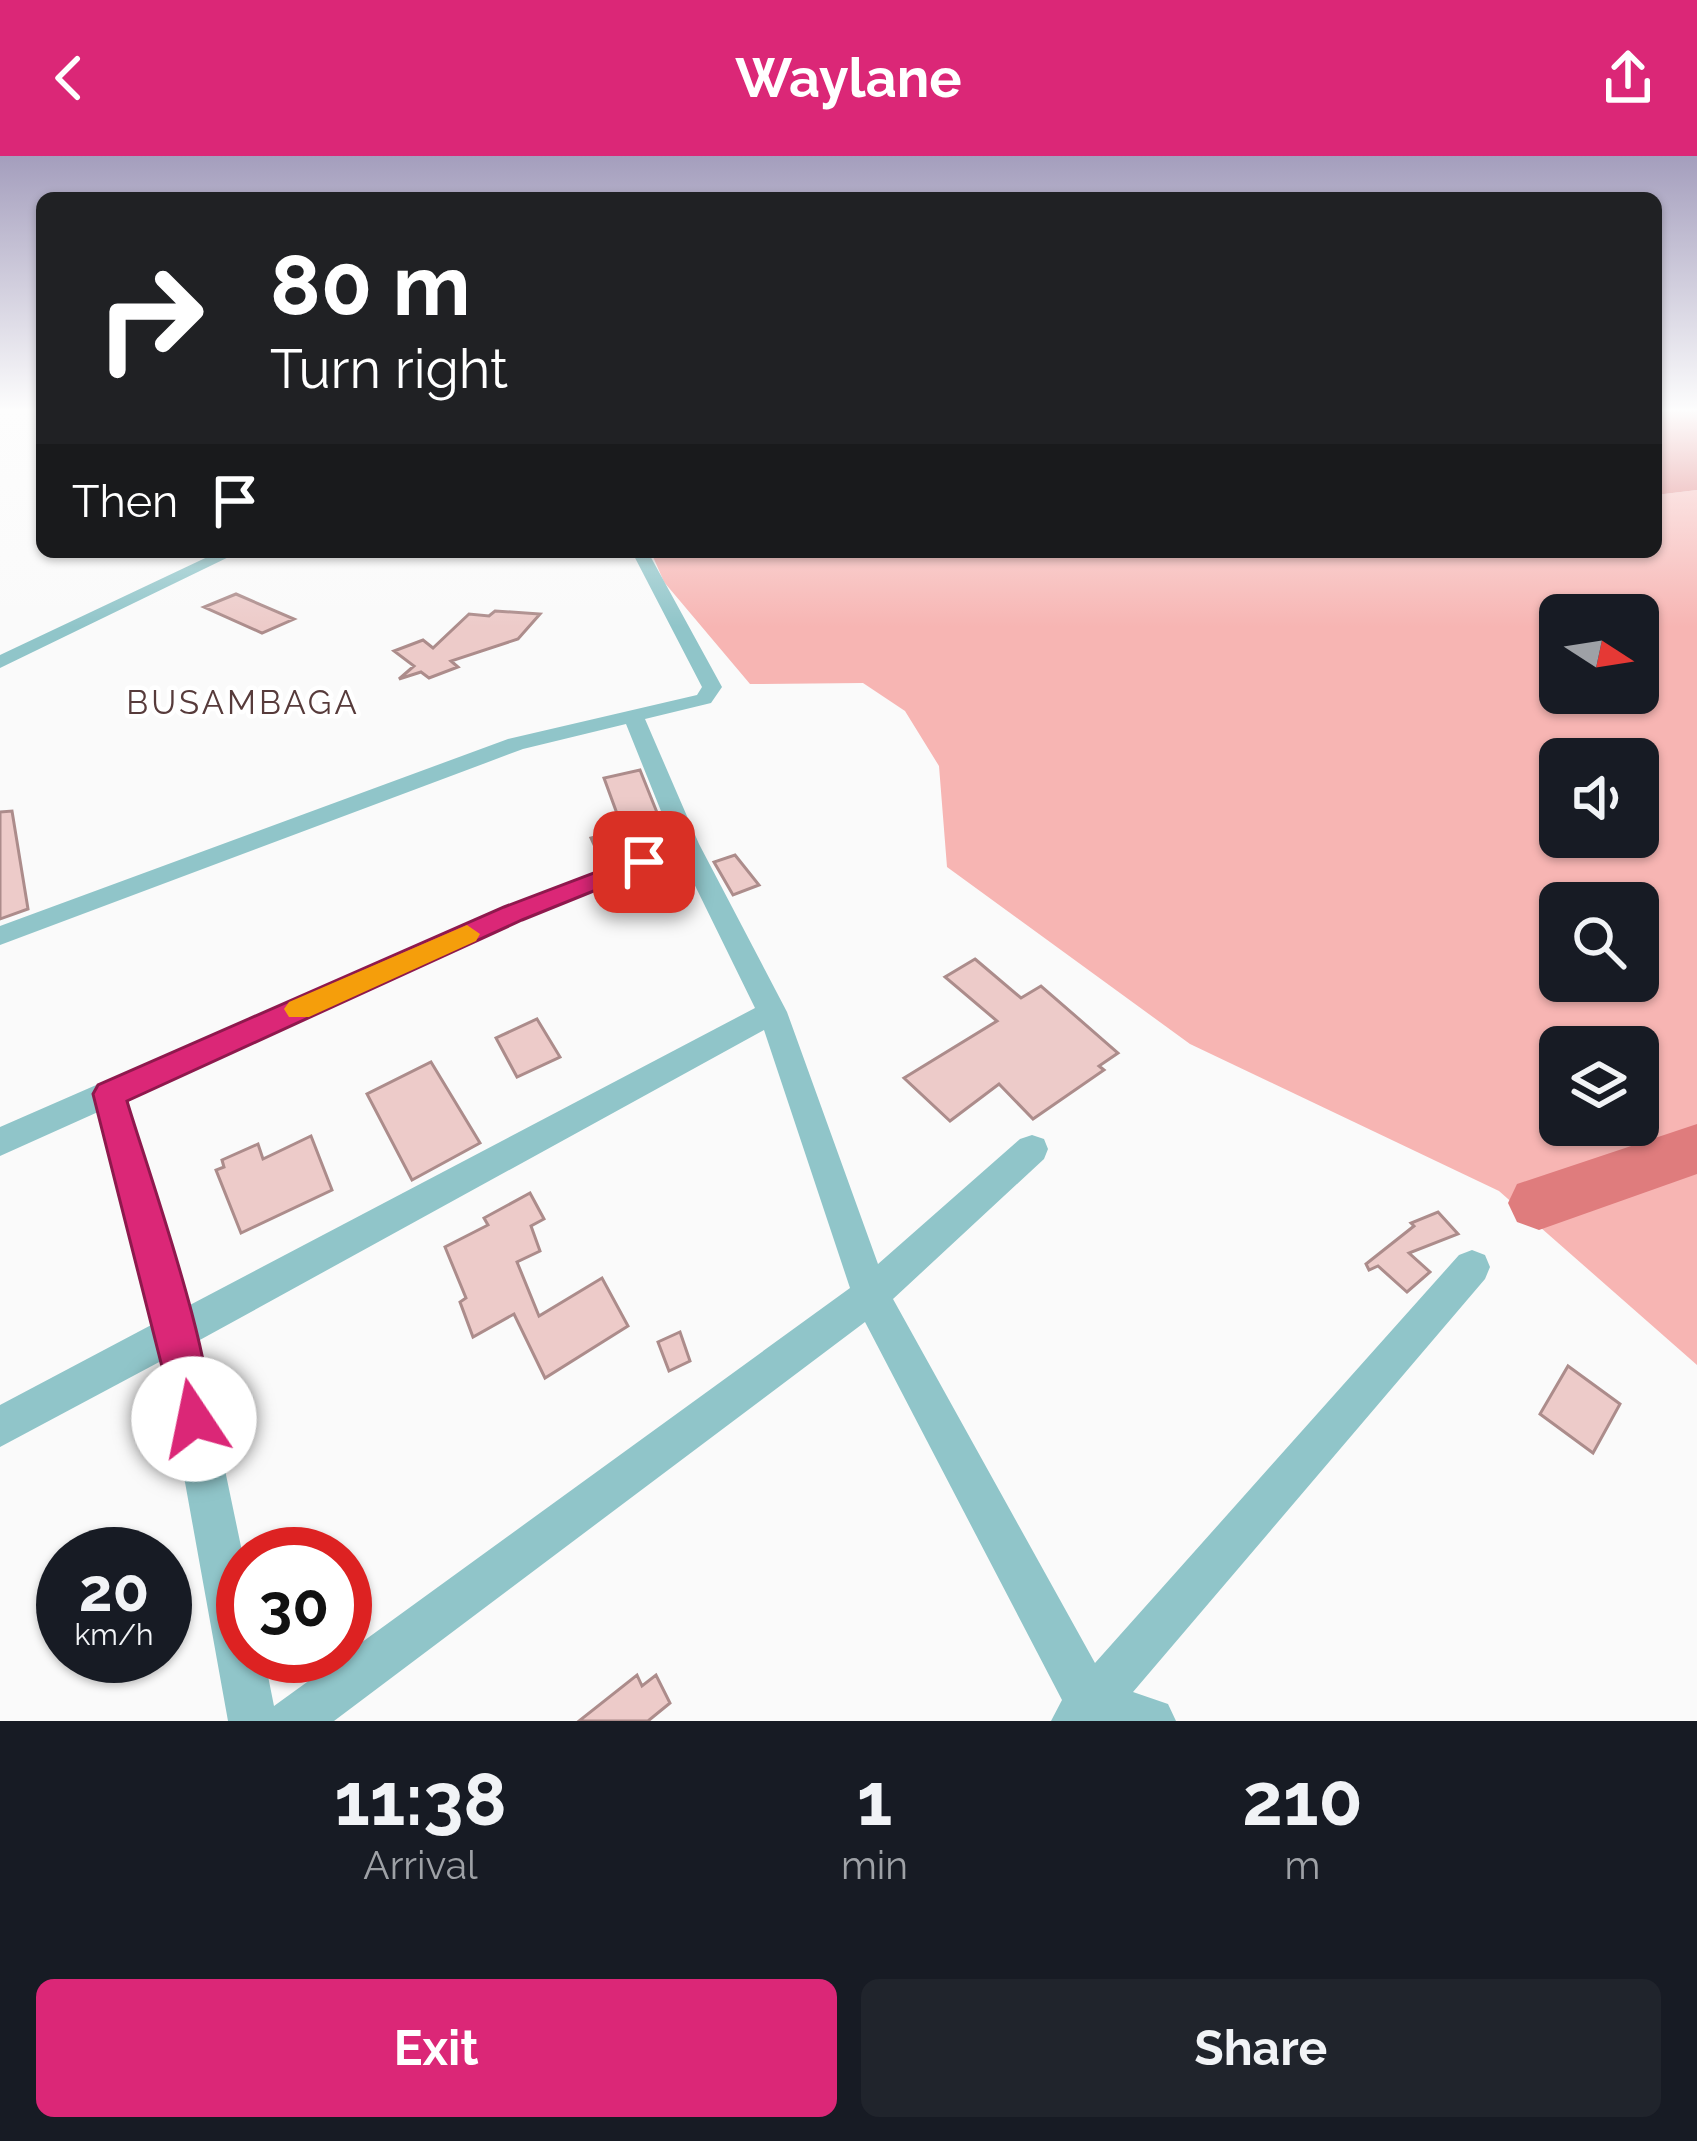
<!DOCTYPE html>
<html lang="en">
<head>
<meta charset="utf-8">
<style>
	body { margin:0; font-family:Raleway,sans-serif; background:#20242c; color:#f1f3f6; height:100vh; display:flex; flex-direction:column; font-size:45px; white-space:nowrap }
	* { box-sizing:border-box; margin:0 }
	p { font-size:39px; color:#9ea1a6 }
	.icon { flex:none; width:66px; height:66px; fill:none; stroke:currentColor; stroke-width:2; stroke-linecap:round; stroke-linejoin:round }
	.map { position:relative; height:1565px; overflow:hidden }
	.side { display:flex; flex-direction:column; background:#171b24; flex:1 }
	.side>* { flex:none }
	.guide { position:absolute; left:36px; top:36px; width:1626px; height:366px; border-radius:18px; box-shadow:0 3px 9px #0004; background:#202124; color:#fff; overflow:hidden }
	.needle { width:78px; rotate:102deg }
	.fabs { position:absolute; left:1539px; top:438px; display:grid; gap:24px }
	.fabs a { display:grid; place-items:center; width:120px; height:120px; border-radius:18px; background:#171b24; box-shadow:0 3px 9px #0004; font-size:60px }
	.speed { position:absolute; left:36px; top:1371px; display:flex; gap:24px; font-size:60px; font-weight:700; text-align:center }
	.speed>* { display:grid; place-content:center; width:156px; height:156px; border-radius:50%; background:#171b24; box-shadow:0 3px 9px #0004; line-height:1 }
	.speed small { font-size:30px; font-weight:400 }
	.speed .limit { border:18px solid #d22; background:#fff; color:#111 }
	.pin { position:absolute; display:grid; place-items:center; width:102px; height:102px; color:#fff; margin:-51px; border-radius:24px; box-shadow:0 6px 18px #0006 }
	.me { position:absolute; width:132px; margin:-66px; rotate:349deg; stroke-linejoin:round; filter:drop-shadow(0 0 9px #0008) }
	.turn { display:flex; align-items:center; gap:42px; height:252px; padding:0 36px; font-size:54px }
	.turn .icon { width:156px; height:156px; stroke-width:2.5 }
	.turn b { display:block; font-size:84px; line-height:102px }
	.then { display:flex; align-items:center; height:114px; padding:0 36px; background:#0003; gap:24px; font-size:45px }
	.eta { display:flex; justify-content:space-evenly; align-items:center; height:204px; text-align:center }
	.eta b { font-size:72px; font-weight:700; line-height:84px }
	.button { display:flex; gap:24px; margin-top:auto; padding:24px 36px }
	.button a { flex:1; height:138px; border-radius:18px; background:#db2777; color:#fff; font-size:48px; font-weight:700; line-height:138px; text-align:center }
	.button a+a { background:#20242c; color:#f1f3f6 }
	header { display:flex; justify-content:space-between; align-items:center; height:156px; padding:0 36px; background:#db2777; color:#fff; font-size:54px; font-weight:700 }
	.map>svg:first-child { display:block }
</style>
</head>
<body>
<header><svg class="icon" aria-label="back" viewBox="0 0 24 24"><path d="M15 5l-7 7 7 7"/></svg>Waylane<svg class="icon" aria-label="share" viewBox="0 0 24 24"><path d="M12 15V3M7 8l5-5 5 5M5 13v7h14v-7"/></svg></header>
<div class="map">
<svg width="1697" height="1565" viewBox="0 0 1697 1565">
	<rect width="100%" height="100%" fill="#fafafa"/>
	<path fill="#f7b5b3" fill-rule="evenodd" d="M1697,334v875l-198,-174 -309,-147 -243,-177 -8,-101 -34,-55 -42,-28 -113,1 -86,-102 -13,-30h1005v-57zM1560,459h78v78h-78zM1560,603h78v78h-78zM1560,747h78v78h-78zM1560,891h78v78h-78z"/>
	<path fill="#df7c7d" d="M1656,252h41v82l-41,5z"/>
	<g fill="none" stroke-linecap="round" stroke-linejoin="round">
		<path fill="#df7c7d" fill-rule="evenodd" d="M1697,968v50l-158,56 -22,-8 -9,-19 9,-19z"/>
	</g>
	<path fill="#edcbc9" stroke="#ac8c8b" stroke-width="3" d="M236,438l58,25 -32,14 -58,-26z
		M495,455l45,3 -22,25 -67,22 7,6 -29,11 -8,-6 -22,7 15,-13 -20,-15 29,-11 10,8 36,-34 20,2z
		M640,614l18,45 -6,1 13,23 -63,23 -11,-24 32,-8 -19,-52z
		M12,655l16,98 -28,10v-107z
		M735,699l24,30 -26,10 -19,-33z
		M975,803l46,39 20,-12 77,67 -19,13 5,4 -71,49 -34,-35 -49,37 -46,-43 93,-57 -52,-44z
		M537,863l23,38 -43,20 -21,-39z
		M431,906l49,81 -68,37 -45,-86z
		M311,980l21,54 -91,43 -25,-63 8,-3 -2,-7 36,-16 5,15z
		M530,1037l14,26 -13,7 9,25 -23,11 22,54 63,-38 26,48 -83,52 -31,-64 -41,23 -13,-35 6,-4 -21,-51 43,-22 -4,-7z
		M1438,1056l20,22 -49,19 21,19 -23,20 -29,-26 -9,4 -3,-6 48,-38 -3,-3z
		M680,1176l10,29 -21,10 -11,-29z
		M1568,1210l52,38 -27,49 -53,-39z
		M637,1519l5,11 14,-11 14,28 -22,18h-69z"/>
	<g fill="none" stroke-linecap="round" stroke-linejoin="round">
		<path fill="#90c5c9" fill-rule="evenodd" d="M218,396h21l-239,116v-13z
			M632,396h16l74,135 -11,16 -66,16 54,125 88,168 91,252 142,-125 12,-4 12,4 4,10 -4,10 -151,140 202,364 364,-408 13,-5 13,5 5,12 -5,12 -352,413 35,12 8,17h-125l11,-21 -197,-378 -531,399h-106l-65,-361 -163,87v-42l155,-82 -57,-211 -98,44v-29l504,-220 169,-66 -47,-117 -103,25 -523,196v-19l508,-187 189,-44 5,-8zM680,699l75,153 -567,298 -62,-206 396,-181zM764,874l86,258 -576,418 -10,-50h-21v-100l-45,-215z"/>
	</g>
	<linearGradient id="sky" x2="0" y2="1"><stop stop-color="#a49ebd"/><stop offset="0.54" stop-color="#fdfdfd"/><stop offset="1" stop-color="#fdfdfd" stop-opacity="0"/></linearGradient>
	<rect width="1697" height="471" fill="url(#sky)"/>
	<path fill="#db2777" stroke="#8e194d" stroke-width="3" d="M644,698l12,8 -3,5 -131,53 -395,181c17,58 99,289 81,333l-14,6 -15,-6 -86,-340 5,-9 406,-178z"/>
	<path fill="#f59e0b" d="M467,769l13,9 -4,7 -167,76h-20l-5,-8 5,-7z"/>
	<g text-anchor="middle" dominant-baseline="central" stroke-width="9" stroke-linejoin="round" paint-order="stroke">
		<g font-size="33" letter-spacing="3" fill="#573b3b" stroke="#fff">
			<text x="243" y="546">BUSAMBAGA</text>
		</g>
	</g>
</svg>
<div class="fabs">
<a><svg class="needle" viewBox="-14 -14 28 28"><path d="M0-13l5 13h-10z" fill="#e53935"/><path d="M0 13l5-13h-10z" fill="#9ea1a6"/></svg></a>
<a><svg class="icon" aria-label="sound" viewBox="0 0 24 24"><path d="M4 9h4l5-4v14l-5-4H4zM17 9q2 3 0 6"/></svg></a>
<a><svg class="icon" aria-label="search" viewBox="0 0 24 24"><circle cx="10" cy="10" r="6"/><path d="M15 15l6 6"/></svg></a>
<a><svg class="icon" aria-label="layers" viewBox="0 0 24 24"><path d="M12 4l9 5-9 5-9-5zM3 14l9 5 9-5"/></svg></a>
</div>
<div class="speed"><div>20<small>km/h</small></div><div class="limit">30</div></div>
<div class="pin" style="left:644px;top:706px;background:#d93025"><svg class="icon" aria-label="arrive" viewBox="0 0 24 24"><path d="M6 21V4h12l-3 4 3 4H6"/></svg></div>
<svg class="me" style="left:194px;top:1263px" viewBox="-20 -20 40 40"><circle r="19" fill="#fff"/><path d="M0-13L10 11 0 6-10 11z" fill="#db2777"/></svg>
<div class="guide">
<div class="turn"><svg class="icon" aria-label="right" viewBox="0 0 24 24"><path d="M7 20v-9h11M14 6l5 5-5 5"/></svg><div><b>80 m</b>Turn right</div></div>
<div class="then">Then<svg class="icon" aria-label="arrive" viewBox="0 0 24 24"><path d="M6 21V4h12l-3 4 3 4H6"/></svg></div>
</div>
</div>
<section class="side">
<div class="eta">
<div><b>11:38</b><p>Arrival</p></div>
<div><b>1</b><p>min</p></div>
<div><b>210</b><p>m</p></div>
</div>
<div class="button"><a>Exit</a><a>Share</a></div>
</section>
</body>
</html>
